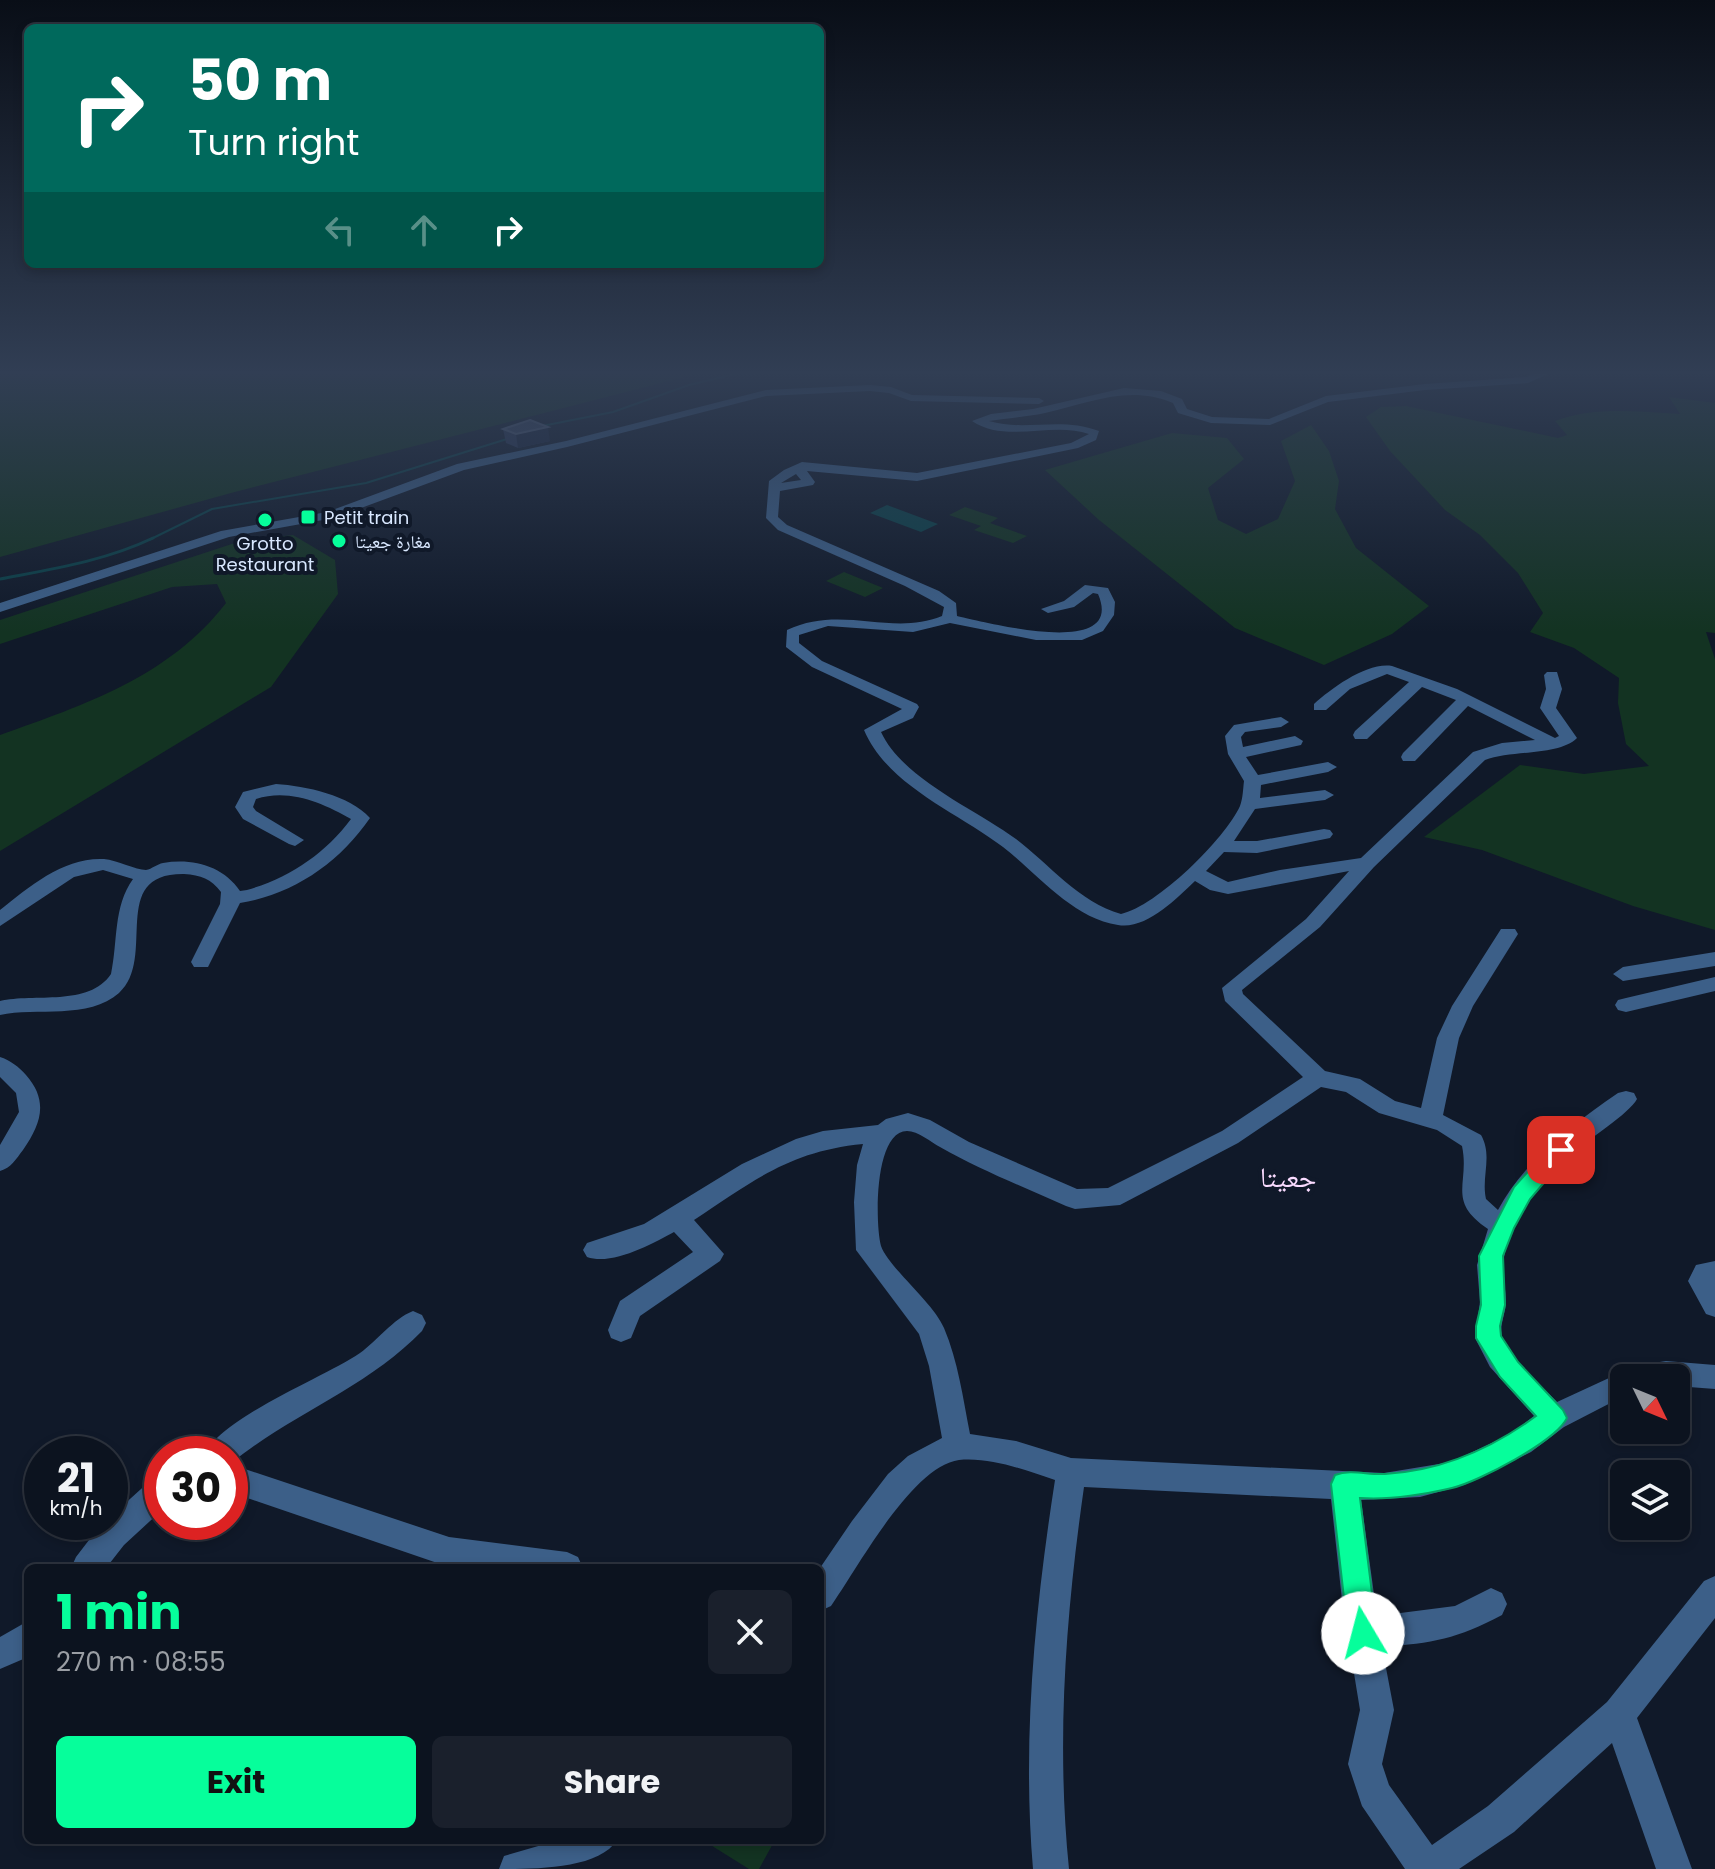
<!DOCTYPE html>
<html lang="en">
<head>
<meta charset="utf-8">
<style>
	body { margin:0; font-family:Poppins,"Noto Naskh Arabic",sans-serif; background:#1a202c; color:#f1f3f6; height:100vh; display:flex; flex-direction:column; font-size:30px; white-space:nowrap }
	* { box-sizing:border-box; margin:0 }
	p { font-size:26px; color:#9a9ea4 }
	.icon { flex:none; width:44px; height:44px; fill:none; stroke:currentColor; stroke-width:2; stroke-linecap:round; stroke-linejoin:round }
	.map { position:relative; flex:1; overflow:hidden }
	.details { position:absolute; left:24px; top:1564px; width:800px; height:280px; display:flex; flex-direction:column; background:#0c131f; border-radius:12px; box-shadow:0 4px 12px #0003,0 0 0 2px #2c323d }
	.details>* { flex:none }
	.hud { position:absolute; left:24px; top:24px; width:800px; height:244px; border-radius:12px; box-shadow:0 4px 12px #0003,0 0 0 2px #2c323d; background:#00695c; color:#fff; overflow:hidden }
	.needle { width:52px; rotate:133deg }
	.tools { position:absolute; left:1610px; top:1364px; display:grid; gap:16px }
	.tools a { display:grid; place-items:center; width:80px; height:80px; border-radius:12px; background:#0c131f; box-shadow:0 4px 12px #0003,0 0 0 2px #2c323d; font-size:40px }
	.speed { position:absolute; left:24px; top:1436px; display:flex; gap:16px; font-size:40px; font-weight:700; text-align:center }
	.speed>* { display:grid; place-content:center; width:104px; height:104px; border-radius:50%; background:#0c131f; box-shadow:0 4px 12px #0003,0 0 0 2px #2c323d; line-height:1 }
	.speed small { font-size:20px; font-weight:400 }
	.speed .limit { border:12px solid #d22; background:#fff; color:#111 }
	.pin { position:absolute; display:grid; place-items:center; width:68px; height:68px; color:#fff; margin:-34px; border-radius:16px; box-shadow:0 4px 12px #0006 }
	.me { position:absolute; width:88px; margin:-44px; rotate:352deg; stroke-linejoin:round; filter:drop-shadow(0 0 6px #0008) }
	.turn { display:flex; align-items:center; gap:28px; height:168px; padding:0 32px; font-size:36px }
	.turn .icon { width:104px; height:104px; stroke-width:2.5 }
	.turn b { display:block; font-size:56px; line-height:68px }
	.lanes { display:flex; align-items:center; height:76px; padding:0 32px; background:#0003; justify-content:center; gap:40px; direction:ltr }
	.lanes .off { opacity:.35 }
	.round { display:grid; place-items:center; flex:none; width:84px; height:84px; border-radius:12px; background:#1a202c }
	.headline { display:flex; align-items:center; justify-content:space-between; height:136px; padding:0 32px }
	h1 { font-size:48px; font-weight:700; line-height:60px; color:#06fe9b }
	.action { display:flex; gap:16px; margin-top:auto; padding:16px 32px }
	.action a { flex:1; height:92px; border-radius:12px; background:#06fe9b; color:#111; font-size:32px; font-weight:700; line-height:92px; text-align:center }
	.action a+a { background:#1a202c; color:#f1f3f6 }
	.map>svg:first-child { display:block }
</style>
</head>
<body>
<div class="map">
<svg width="1715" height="1869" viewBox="0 0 1715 1869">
	<rect width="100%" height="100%" fill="#101929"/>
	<path fill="#133322" d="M0,370h712l-481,123 -231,64z
		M1669,397l46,6v230l-9,-1 9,27v271l-82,-24 -151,-56 -58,-13 96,-72 64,9 65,-8 -23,-22 -8,-41 1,-25 -45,-30 -44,-16 13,-19 -25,-40 -38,-38 -35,-25 -55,-59 -24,-34 15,-10 25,-1 152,32 9,-3 -12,-14c42,-15 81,-9 125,-7z
		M1311,425l18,26 10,30 -4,28 21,39 73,58 -37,28 -68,31 -89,-37 -136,-108 -54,-50 127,-37 55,5 17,21 -36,29 10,32 28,14 32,-15 17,-38 -14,-40z
		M965,507l33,11 -8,5 37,13 -14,7 -39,-13 7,-4 -32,-11z
		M293,535l42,25 3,34 -67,93 -271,164v-116c84,-30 169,-58 226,-132l-9,-19 -45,3 -172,57v-24l241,-79z
		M844,572l39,16 -18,9 -39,-16z
		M711,1840h64l-16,29h-10l-40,-25z"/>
	<path fill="#0b4048" d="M887,505l51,19 -17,8 -51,-19z"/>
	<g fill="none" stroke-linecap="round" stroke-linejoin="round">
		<path stroke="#0b4048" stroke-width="2" d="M542,426l71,-14 76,-27 46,-11 117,-4
			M149,540l63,-31 154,-26 141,-44"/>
		<path stroke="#0b4048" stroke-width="3" d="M0,579c52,-10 105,-18 153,-41"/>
		<path fill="#3c5f88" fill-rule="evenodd" d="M1543,370h14l-29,13 -103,7 -97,12 -58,23 -59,-2 -33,-10 -5,-10c-44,-19 -84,0 -128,10 -19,4 -38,5 -56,8 36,11 71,-5 110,10l-3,9 -18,8 -161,33 -110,-10 8,11 -2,3 -33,6 -2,26 9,8 152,66 17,12 1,13c24,5 170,45 141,-22l-5,-1 -19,14 -26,6 -7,-4 23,-8 21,-16 23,3 7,14 -1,13 -11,16 -21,9h-46l-86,-17 -37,9 -85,-6 -29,9v8l23,18 95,43 2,3 -6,11 -32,14c22,47 94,77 135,107 32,24 64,64 105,75 36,-8 104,-75 119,-108 3,-8 3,-17 4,-25l-16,-27 -3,-18 9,-11 47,-8 8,5 -8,5 -36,5 -4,5 2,10 52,-11 8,5 -2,4 -55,12 12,18 70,-13 9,5 -9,5 -67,13 -1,13 65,-8 9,5 -9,5 -70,9 -21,32h23l67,-12 6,1 3,4 -3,4 -73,15 -33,-1 -18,19 22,11 52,-12 81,-12 112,-106 29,-9 33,-3 -67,-34 -53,55h-12l-2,-4 2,-4 53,-53 -34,-13 -55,52h-12l-2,-4 2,-4 54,-49 -22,-8 -37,15 -24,21h-12v-6c18,-16 53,-42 78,-38l65,23 98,49 4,-2 -19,-28 6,-19 -2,-14 3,-3h10l5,17 -6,19 21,30c-18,18 -66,12 -92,22l-111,107 -54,60 -78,63 1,4 82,77 35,8 35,22 26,7 16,-70 15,-32 49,-77h14l3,5 -45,72 -14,32 -16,77 38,20c12,21 0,42 5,64l12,11c26,-49 75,-86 120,-117l8,-2 8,2 3,6c-8,15 -49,40 -65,55 -31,29 -65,67 -69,111 -1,12 3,24 3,36 0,12 -7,24 -4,36 7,25 38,47 55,65l78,-36 31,-5 49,4v24l-39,-3v-8h-52v18l-60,31 -33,25 -67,33 -44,12 -59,3 16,116 78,-10 36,-18 11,5 5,11 -5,11c-45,24 -69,28 -120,32l12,63 -12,54 7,21 43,60 56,-39 119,-104 97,-121 11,-5v42l-78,100 55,151h-36l-44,-126 -98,89 -55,37h-54l-43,-63 -14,-42 12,-54 -18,-110 -11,-101 -247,-12c-18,126 -28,254 -15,382h-36c-11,-130 2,-260 22,-389 -30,-10 -64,-23 -96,-20 -47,6 -102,109 -128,146l-11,5v-43l32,-47 36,-47 20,-18 34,-18 -13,-72 -10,-32 -63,-84 -2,-48 3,-37 6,-21c-73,7 -110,37 -169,76l30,34 -4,7 -80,55 -9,22 -10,4 -10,-4 -3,-8 12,-29 73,-49 -19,-20c-22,12 -62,34 -87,25l-4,-7 4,-7 57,-19 98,-60 54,-25 27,-8 55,-6 8,-6 22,-6 22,7 39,22 108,47 31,-1 114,-57 81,-54 -78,-76 -3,-13 84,-69 43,-48 -121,23 -18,-4 -15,-9c-19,18 -49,49 -77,44 -46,-7 -81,-52 -115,-78 -46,-35 -115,-61 -139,-117l38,-21 -90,-42 -26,-20 1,-17c55,-26 104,7 155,-14l2,-9 -39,-21 -127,-56 -12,-12 3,-37 15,-11 18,-8 115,11 154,-30 18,-9c-37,-13 -83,10 -117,-13l19,-7 42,-5 91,-21 37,3 21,8 5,10 25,8 57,2 57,-23 99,-12 101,-7zM796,474l5,6 -20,3zM1321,1087l25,5 33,21 58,17 25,16c8,38 -16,55 26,83l-11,36 3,37 -5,36 15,29 44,49 -23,18 -60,28 -67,11 -313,-15 -55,-17 -46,-7c-7,-36 -12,-73 -26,-106 -11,-26 -55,-60 -63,-82 -6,-22 -7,-115 26,-115 11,0 24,11 33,16 40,23 84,40 126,59l9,3 45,-4 118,-62z
			M870,385l21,2 21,8 127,3 5,3 -5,3 -128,-3 -22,-8 -19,-2 -104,5 -199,51 -103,23 -130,48 -105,19 -229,75v-9l221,-72 106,-19 130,-48 109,-23 200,-51z
			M276,784c30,2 73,11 94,34 -31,45 -76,76 -130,85l-32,64h-14l-3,-5 29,-58 1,-12c-10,-13 -20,-17 -37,-18 -77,-1 -26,84 -65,119 -30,27 -83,14 -119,22v-14c34,-8 89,6 111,-27 7,-33 2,-67 22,-95l-30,-9 -29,7 -74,49v-16c30,-24 64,-53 104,-51 13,1 32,11 42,11 6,-1 11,-6 17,-7 30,-5 60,3 77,28l7,-1c42,-12 78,-36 104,-71 -28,-16 -62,-31 -95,-20l-3,8 3,4 48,29 -9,6 -6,-2 -46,-25 -8,-12 8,-15z
			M1715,952v14l-92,15 -10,-7 10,-7z
			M1715,977v14l-89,21 -8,-2 -3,-5 3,-5 8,-2z
			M0,1057c10,3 19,10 26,18 23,26 15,49 -3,75 -7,9 -12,18 -23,21v-26l19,-33 -3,-19 -16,-16z
			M1715,1261v56l-9,-3 -18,-33 8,-16z
			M413,1311l9,4 4,8 -4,8c-55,57 -131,83 -192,133v-10h-25c17,-37 118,-76 155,-101 17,-12 33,-34 53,-42z
			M230,1464l219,73 118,15 11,5 5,11 -134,-1 -219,-75z
			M162,1476v34l-38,35 -18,23h-35l5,-11 26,-34 8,-1v-5l41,-37z
			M28,1621v36l-28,12v-32z
			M559,1840h58c-18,29 -81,29 -118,29l5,-13z"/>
	</g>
	<path fill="#2a3757" d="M503,429l47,12 -32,7 -12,-5z"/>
	<path fill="#18233d" d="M548,427l2,14 -32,7 -2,-14z"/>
	<path fill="#3d4a69" stroke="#556380" stroke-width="2" d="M530,420l18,7 -32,7 -13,-5z"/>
	<linearGradient id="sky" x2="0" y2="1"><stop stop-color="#090e17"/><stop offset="0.59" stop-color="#313e54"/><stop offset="1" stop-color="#313e54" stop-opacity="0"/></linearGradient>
	<rect width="1715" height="632" fill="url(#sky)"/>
	<path fill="#06fe9b" stroke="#04a565" stroke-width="2" d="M1561,1142l8,2 3,6 -42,49 -16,29 -11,28 2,49 -5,21 1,10 17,26 45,48 4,8c-11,23 -89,64 -115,70 -30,7 -62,12 -92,10l17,135 -4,11 -10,4 -11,-4 -4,-11 -17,-149 4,-9c16,-6 32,0 50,-1 55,-3 106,-25 151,-58l-36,-39 -24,-39v-12l5,-21 -2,-49 35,-69 39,-43z"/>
	<g fill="#06fe9b" stroke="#101929" stroke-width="3">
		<rect x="300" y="509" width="16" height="16" rx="4"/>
		<circle cx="265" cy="520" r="8"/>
		<circle cx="339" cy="541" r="8"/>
	</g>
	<g text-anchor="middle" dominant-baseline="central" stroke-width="8" stroke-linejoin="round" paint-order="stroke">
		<g font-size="18" fill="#d9e8ff" stroke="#101929" text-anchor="start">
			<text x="324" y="517">Petit train</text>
			<text x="355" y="541">مغارة جعيتا</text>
			<text x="265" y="543" text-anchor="middle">Grotto<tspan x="265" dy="21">Restaurant</tspan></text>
		</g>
		<g font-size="28" fill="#fadbff" stroke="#101929">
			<text x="1288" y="1177">جعيتا</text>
		</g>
	</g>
</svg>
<div class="tools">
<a><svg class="needle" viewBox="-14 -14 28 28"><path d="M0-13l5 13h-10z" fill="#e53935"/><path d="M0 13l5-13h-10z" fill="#9a9ea4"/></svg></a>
<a><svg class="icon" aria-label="layers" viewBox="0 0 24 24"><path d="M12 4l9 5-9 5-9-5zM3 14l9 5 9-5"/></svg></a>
</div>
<div class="speed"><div>21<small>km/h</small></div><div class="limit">30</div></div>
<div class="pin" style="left:1561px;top:1150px;background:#d93025"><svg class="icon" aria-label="arrive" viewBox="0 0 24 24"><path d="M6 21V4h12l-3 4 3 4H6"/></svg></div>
<svg class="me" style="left:1363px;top:1633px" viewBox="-20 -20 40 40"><circle r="19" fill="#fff"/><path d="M0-13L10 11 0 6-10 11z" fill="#06fe9b"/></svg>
<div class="hud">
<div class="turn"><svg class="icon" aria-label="right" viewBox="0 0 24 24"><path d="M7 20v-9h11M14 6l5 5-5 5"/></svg><div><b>50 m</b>Turn right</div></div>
<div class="lanes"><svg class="icon off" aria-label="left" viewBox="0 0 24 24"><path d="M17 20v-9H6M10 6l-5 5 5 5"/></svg><svg class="icon off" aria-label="ahead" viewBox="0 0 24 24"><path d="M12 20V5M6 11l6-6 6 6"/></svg><svg class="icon" aria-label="right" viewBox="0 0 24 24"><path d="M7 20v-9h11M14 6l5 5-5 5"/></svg></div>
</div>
<section class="details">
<div class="headline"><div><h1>1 min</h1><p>270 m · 08:55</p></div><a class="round"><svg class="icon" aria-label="close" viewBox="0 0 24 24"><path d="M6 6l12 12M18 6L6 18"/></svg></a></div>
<div class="action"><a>Exit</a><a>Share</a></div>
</section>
</div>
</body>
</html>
